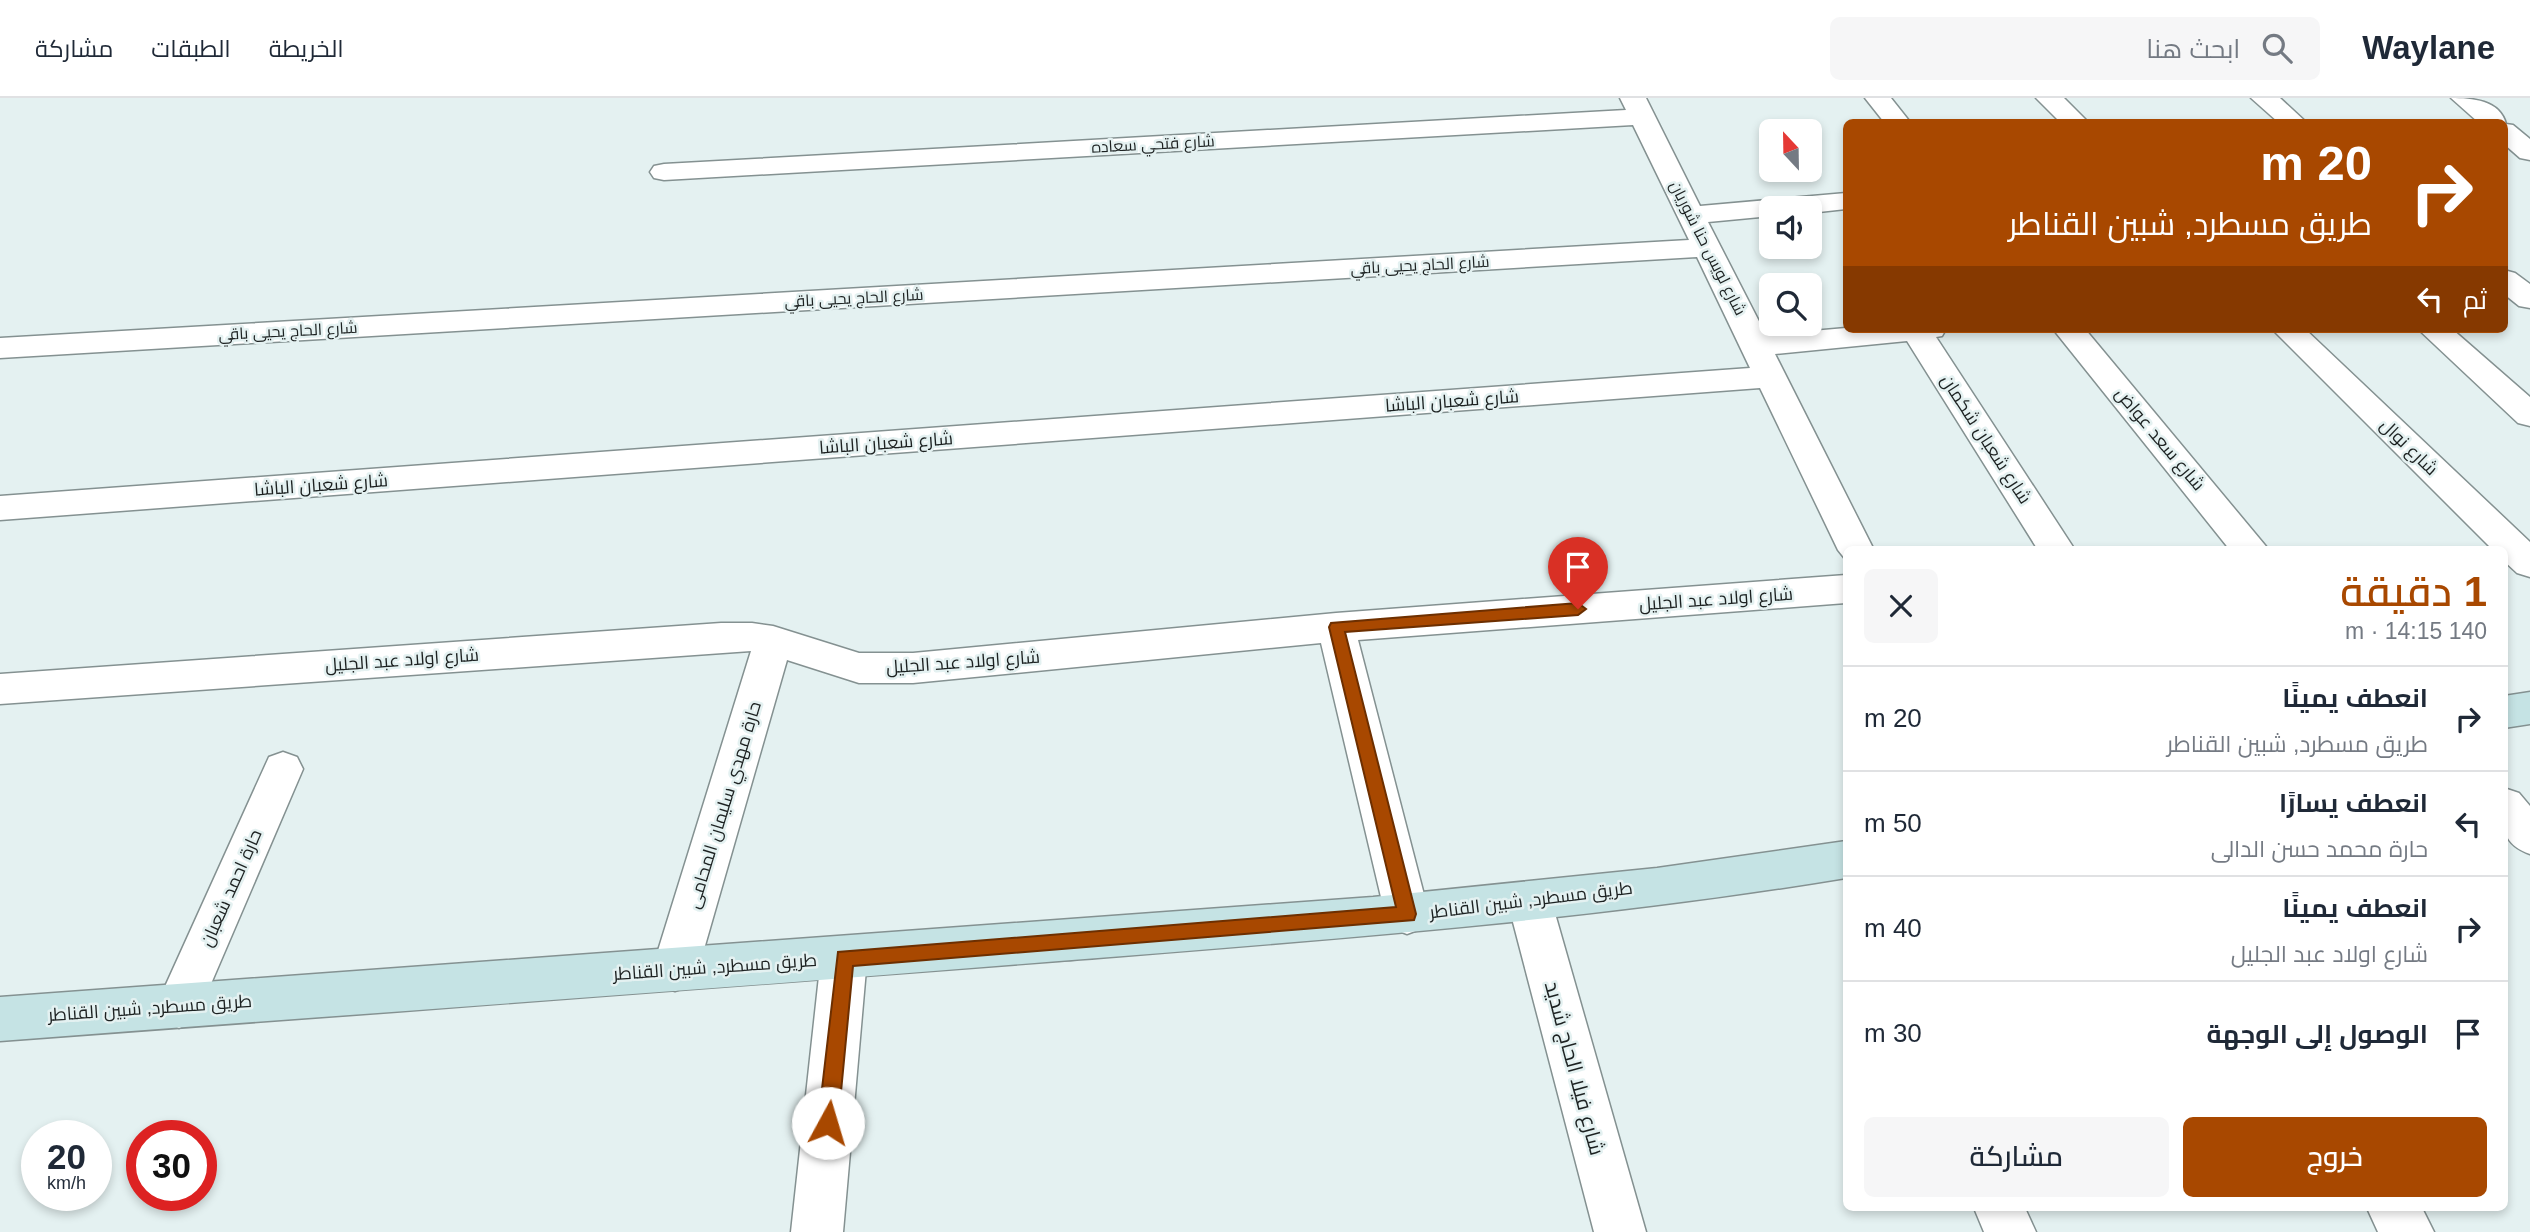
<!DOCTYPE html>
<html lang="ar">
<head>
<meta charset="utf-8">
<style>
	body { margin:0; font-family:Helvetica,Cairo,sans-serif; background:#f6f6f7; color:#1f2937; direction:rtl; height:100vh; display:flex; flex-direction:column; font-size:26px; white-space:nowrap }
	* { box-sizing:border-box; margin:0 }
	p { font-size:23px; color:#747a83 }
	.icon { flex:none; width:38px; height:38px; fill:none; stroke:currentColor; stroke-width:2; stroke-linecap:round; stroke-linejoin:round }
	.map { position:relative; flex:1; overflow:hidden; direction:ltr }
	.drawer { position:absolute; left:1843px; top:448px; width:665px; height:665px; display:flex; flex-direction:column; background:#fff; border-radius:10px; box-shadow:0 4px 10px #0003; direction:rtl }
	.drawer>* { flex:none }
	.banner { position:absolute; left:1843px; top:21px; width:665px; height:214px; border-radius:10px; box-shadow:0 4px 10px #0003; direction:rtl; background:#a84800; color:#fff; overflow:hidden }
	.needle { width:46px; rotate:338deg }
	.controls { position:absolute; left:1759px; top:21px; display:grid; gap:14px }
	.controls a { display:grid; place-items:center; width:63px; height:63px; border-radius:10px; background:#fff; box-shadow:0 4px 10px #0003; font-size:35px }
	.speed { position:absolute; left:21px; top:1022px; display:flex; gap:14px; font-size:35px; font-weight:700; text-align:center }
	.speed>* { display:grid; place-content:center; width:91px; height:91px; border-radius:50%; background:#fff; box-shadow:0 4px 10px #0003; line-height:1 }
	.speed small { font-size:18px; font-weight:400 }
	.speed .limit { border:10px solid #d22; background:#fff; color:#111 }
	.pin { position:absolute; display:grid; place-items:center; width:60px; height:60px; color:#fff; margin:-72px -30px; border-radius:50% 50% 50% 0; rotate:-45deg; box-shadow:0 0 7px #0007 }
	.pin .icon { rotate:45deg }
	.me { position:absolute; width:77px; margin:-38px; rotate:6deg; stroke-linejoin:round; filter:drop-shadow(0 0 5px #0008) }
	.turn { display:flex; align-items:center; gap:24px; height:147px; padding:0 21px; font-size:32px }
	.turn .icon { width:91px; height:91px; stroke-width:2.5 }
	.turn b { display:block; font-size:49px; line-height:60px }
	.then { display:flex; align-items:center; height:66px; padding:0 21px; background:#0003; gap:14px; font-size:26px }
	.round { display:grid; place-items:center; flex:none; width:74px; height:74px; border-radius:10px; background:#f6f6f7 }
	.headline { display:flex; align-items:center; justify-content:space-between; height:119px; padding:0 21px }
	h1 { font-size:42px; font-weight:600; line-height:52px; color:#a84800 }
	.button { display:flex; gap:14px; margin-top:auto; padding:14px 21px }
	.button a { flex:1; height:80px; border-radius:10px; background:#a84800; color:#fff; font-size:28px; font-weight:600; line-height:80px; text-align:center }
	.button a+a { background:#f6f6f7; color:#1f2937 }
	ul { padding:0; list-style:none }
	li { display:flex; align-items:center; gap:21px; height:105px; padding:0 21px; border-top:2px solid #e0e1e3 }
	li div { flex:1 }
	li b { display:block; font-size:26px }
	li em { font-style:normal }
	header { display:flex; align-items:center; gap:42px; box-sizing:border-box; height:98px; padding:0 35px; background:#fff; border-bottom:2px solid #e0e1e3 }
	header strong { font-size:33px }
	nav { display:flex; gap:38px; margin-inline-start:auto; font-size:24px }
	.search { width:490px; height:63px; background:#f6f6f7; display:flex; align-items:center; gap:18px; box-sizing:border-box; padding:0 24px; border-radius:10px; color:#747a83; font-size:26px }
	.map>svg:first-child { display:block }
</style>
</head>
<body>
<header>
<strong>Waylane</strong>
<div class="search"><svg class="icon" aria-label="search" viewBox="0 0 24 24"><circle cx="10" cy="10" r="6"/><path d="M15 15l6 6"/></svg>ابحث هنا</div>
<nav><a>الخريطة</a><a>الطبقات</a><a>مشاركة</a></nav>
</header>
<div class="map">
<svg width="2530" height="1134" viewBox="0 0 2530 1134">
	<rect width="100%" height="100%" fill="#e4f1f1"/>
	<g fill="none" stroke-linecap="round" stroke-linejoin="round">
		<defs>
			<path id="street" d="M1620,0h26l54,108 146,-13v16l-36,4v-5h-39v8l-63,6 58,113 80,-7 100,1 -4,7 -6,1 139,213h-37l-131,-209 -132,13 99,196h-28v10l-8,-10 -78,-162 -1760,132v-24l1750,-128 -53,-111 -1697,101v-20l1689,-98 -56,-115 -969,55 -10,-2 -4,-6 4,-6 10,-2 962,-54z
				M1865,0h26l19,24h-26z
				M2036,0h28l24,24h-28z
				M2251,0h29l26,24h-28z
				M2451,0c21,0 49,2 55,26l7,1 17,14v21l-10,-2 -16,-14v-22h-26z
				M2504,172l11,3 15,11v24l-11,-2 -15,-12z
				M2053,231h32l184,221h-39z
				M2272,231h33l225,213v35l-13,-4 -13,-12v-11h-11z
				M2418,231h34l78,68v29l-12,-3z
				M1846,477v28l-488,37 71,274 -6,14 -16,6 -16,-6 -6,-14 -64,-271 -408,40h-54l-72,-23 -89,310 -7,15 -16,6 -16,-6 -7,-15 99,-319 -751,53v-30l721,-51h31l21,3 86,27h54l423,-40z
				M283,654l14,5 6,12 -108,252 -16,7 -16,-7 -7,-15 7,-15 106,-234z
				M2504,690l15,5 11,13v48c-34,-12 -26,-35 -26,-66z
				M1530,786l16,5 6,14 94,329h-52l-86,-329 6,-14z
				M844,839l16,6 7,15 -24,274h-52l30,-274 7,-15z
				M1974,1110h51l11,24h-52z
				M2367,1110h55l12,24h-56z"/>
			<path id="secondary" d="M2530,594v32l-26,4v-32z
				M1846,743v37c-261,43 -524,62 -787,83 -353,29 -706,53 -1059,80v-44l1373,-100 284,-29z"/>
		</defs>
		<use href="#street" stroke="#849191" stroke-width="3"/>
		<use href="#secondary" stroke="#849191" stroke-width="3"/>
		<use href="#street" fill="#fff" fill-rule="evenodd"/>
		<use href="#secondary" fill="#c5e3e4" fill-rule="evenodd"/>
	</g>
	<path fill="#a84800" stroke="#6d2f00" stroke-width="2" d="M1578,505l8,6 -8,6 -233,17 71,282 -2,6 -561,46 -15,157 -3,7 -7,3 -7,-3 -3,-7 20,-171 558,-45 -67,-280 2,-4z"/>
	<g text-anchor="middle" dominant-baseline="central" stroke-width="5" stroke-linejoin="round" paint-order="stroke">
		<g font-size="16" fill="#1c2121" stroke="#e4f1f1">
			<text transform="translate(1153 46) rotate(-3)">شارع فتحي سعاده</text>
			<text transform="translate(1708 150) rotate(63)">شارع لويس حنا شوريان</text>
			<text transform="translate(1420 167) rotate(-3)">شارع الحاج يحيى باقي</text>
			<text transform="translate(854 200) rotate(-3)">شارع الحاج يحيى باقي</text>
			<text transform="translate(288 233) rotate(-3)">شارع الحاج يحيى باقي</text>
		</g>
		<g font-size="18" fill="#1c2121" stroke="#e4f1f1">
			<text transform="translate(1452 303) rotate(-4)">شارع شعبان الباشا</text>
			<text transform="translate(1986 341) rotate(57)">شارع شعبان شكمان</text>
			<text transform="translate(2160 341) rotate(50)">شارع سعد عواض</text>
			<text transform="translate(886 345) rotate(-4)">شارع شعبان الباشا</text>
			<text transform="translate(2409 349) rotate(44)">شارع نوال</text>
			<text transform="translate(321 387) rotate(-4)">شارع شعبان الباشا</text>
			<text transform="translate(1716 501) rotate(-4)">شارع اولاد عبد الجليل</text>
			<text transform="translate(402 562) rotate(-4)">شارع اولاد عبد الجليل</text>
			<text transform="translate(963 564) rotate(-4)">شارع اولاد عبد الجليل</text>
			<text transform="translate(724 707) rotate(-73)">حارة مهدي سليمان المحامى</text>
			<text transform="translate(231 790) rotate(-66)">حارة احمد شعبان</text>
			<text transform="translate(1531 802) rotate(-7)">طريق مسطرد, شبين القناطر</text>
			<text transform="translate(715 869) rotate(-4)">طريق مسطرد, شبين القناطر</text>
			<text transform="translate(150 910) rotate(-4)">طريق مسطرد, شبين القناطر</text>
		</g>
		<g font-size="21" fill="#1c2121" stroke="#e4f1f1">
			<text transform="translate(1575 970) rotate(75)">شارع فيلا الحاج شديد</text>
		</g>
	</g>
</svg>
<div class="controls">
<a><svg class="needle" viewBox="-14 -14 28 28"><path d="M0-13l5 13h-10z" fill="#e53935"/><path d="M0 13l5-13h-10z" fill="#747a83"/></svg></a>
<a><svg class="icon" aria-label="sound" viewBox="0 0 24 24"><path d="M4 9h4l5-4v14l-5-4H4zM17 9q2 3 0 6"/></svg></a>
<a><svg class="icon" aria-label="search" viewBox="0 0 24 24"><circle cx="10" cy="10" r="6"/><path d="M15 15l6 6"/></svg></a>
</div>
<div class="speed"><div>20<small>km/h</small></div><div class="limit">30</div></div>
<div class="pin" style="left:1578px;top:511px;background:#d93025"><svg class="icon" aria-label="arrive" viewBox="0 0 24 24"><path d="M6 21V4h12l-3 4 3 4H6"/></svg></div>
<svg class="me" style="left:828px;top:1025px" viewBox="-20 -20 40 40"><circle r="19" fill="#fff"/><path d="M0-13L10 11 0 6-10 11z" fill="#a84800"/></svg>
<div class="banner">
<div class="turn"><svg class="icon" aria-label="right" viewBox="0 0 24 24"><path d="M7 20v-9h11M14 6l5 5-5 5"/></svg><div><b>20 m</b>طريق مسطرد, شبين القناطر</div></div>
<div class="then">ثم<svg class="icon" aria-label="left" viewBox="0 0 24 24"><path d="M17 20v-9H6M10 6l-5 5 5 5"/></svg></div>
</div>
<section class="drawer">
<div class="headline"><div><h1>1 دقيقة</h1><p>140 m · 14:15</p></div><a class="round"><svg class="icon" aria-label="close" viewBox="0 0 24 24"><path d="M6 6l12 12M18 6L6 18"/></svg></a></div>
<ul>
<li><svg class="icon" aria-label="right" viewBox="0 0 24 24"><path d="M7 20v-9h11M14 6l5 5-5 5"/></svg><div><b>انعطف يمينًا</b><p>طريق مسطرد, شبين القناطر</p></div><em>20 m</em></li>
<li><svg class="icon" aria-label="left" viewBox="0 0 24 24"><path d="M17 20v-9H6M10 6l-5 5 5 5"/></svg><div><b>انعطف يسارًا</b><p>حارة محمد حسن الدالى</p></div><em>50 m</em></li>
<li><svg class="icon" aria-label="right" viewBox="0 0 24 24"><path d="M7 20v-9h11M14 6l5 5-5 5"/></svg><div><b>انعطف يمينًا</b><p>شارع اولاد عبد الجليل</p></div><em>40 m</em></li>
<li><svg class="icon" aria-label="arrive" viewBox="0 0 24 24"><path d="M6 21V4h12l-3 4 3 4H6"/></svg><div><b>الوصول إلى الوجهة</b></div><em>30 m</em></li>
</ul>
<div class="button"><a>خروج</a><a>مشاركة</a></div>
</section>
</div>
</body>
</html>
